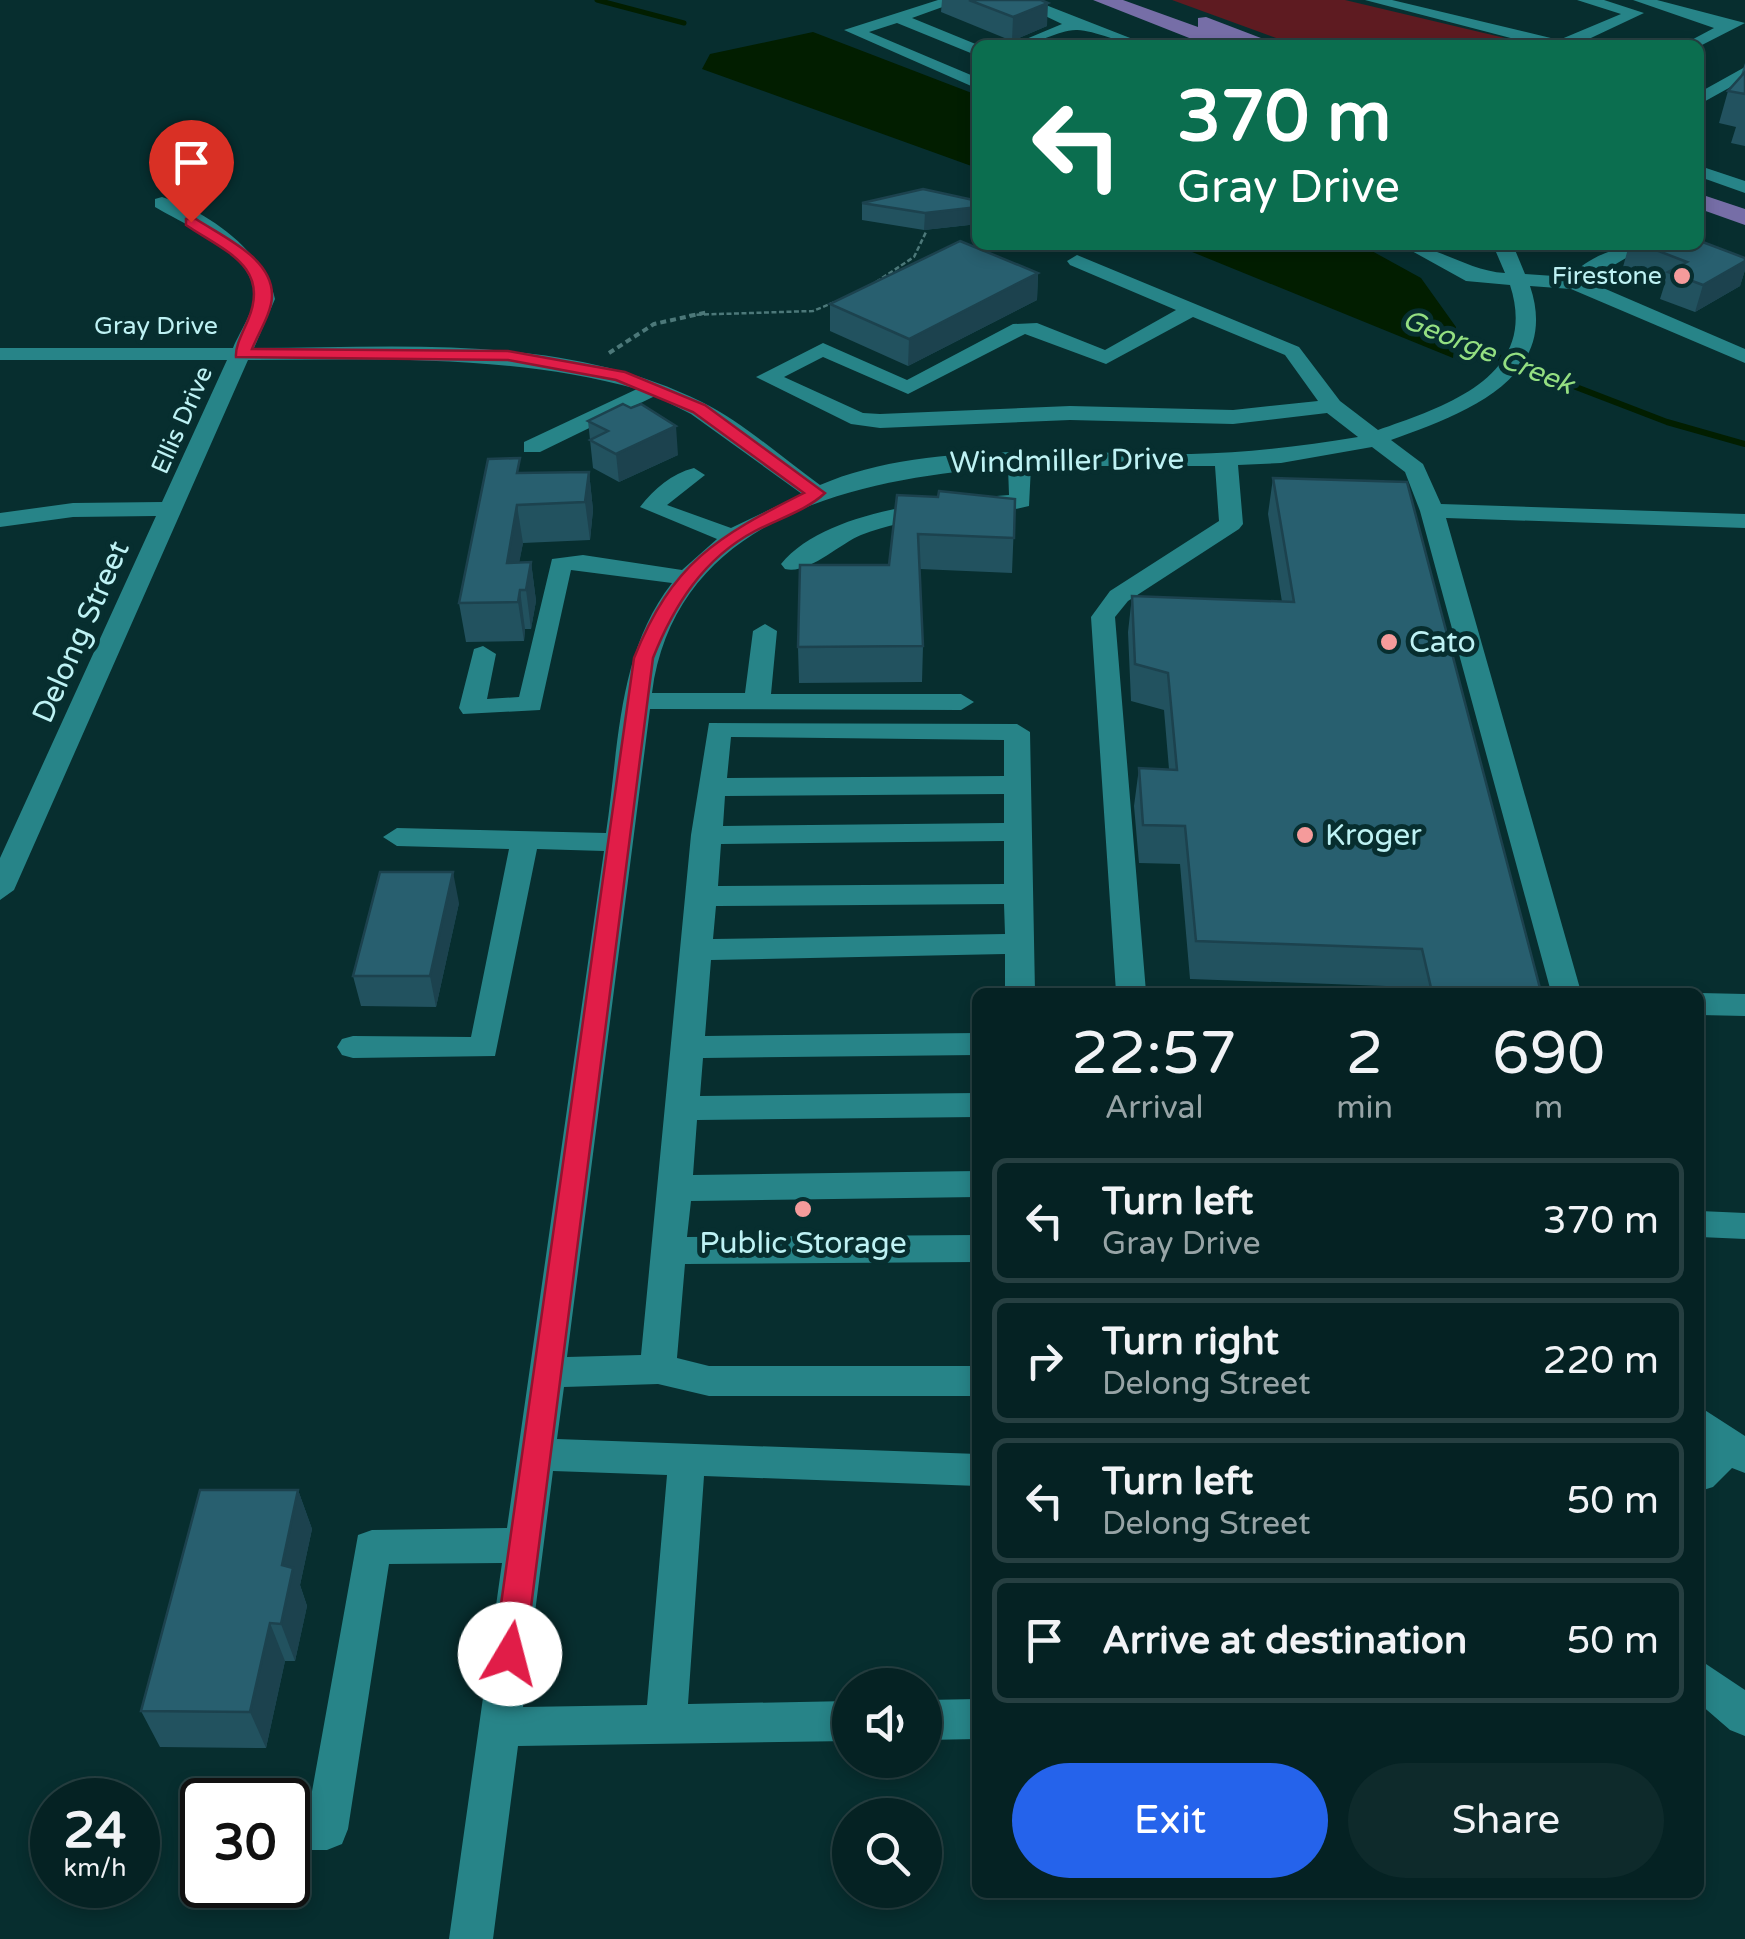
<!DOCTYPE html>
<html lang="en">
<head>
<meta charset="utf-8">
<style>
	body { margin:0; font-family:"Varela Round",sans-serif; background:#0e2a2b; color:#f1f3f6; height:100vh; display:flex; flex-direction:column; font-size:38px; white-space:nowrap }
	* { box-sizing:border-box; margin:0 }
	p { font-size:32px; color:#97a4a6 }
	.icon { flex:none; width:55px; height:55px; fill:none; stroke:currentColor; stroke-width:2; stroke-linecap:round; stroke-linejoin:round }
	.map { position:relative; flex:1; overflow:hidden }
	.sheet { position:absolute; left:972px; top:988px; width:732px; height:910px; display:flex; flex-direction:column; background:#052223; border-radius:15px; box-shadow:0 5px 15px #0003,0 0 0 2px #263f41 }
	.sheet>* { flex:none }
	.banner { position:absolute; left:972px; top:40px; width:732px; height:210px; border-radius:15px; box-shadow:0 5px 15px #0003,0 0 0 2px #263f41; background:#0b6e4f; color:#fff; overflow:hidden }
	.controls { position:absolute; left:832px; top:1668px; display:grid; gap:20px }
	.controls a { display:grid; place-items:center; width:110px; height:110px; border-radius:50%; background:#052223; box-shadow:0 5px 15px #0003,0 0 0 2px #263f41; font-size:50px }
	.speed { position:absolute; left:30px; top:1778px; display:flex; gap:20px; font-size:50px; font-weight:700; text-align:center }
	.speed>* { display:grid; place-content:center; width:130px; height:130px; border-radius:50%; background:#052223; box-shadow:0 5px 15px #0003,0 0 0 2px #263f41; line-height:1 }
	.speed small { font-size:25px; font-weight:400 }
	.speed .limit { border:5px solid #111; border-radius:15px; background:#fff; color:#111 }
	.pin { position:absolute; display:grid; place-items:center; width:85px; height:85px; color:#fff; margin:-102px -42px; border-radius:50% 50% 50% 0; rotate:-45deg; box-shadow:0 0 10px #0007 }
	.pin .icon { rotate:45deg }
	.me { position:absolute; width:110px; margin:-55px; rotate:8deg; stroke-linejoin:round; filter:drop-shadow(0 0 8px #0008) }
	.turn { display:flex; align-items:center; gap:35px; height:210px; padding:0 40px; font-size:45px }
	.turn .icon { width:130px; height:130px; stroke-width:2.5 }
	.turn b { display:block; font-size:70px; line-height:85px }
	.eta { display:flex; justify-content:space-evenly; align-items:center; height:170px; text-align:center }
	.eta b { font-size:60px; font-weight:600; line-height:70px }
	.primary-button { display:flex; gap:20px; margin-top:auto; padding:20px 40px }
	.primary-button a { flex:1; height:115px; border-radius:60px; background:#2563eb; color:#fff; font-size:40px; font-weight:600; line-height:115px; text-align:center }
	.primary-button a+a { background:#0e2a2b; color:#f1f3f6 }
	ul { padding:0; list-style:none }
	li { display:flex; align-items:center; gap:30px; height:125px; margin:0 20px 15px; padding:0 20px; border:5px solid #263f41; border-radius:15px }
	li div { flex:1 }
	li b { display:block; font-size:38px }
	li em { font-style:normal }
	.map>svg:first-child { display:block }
</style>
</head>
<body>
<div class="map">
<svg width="1745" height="1939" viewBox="0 0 1745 1939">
	<rect width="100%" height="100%" fill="#072e2f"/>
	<path fill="#5e1b21" d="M1172,0h173l189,45h-239z"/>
	<path fill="#021e00" d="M813,32l164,63v73l-275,-99 8,-15z
		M1175,245h186l60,33 35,49 -3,31z"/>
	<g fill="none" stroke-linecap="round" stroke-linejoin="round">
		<path stroke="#021e00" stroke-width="5" d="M597,0l87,23"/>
		<path stroke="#021e00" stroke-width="6" d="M1446,337l221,85 78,22"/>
		<path stroke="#4c7879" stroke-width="2.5" stroke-dasharray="5 2.5" stroke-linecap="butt" d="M876,282l38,-25 12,-25
			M689,315l124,-4 22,-9"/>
		<path stroke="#4c7879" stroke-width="4" stroke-dasharray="6 4" stroke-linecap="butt" d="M609,353l45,-29 54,-12"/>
		<path fill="#278488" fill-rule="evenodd" d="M938,0h24l-50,18 66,27v11l-81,-33 -28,9 109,46v11l-134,-59z
			M1012,0h21l115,45c-26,0 -56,-16 -72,-15 -21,1 -37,15 -64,15l50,-21z
			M1365,0h27l167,40 62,-26 -44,-14h27l40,13 -68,32h-38z
			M1633,0h24l88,23 -45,23 -18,-1 32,-17z
			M1745,67v12l-45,25v-12z
			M1700,166l45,15v12l-45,-16z
			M162,197c45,14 103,55 113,102l-21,49c149,0 310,-15 448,54 42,21 80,56 118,83 105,-46 258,-31 371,-31 57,-1 111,-8 167,-17l-31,-24 -94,11 -163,-4 -190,8 -29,-4 -95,-47 67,-34 84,37 106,-56 24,-1 68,27 71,-40 -106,-45 -3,-4 10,-6 222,92 41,54 38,29c67,-24 162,-53 132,-145l-44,-4 -65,-36c38,0 66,26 104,28l-12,-28h20l12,29 44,3c21,-21 49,-32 79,-32l-61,36 158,68v14l-174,-74 -41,-3c32,94 -70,129 -139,154l32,24 18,40 304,10v14l-299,-10 135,474h-30l-131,-481 -15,-39 -33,-25 -91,16 -43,2 5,59 -4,5 -111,72 -13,16 31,375h-30l-25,-375 19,-26 109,-70 -4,-55h-184l-2,40c-56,14 -113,7 -168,29 -22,9 -53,40 -76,34l-4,-5c45,-55 162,-64 228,-69l-1,-28c-149,11 -333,49 -356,226h93l8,-62 12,-7 12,7 -6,63h190l13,8 -13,8 -311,-1 -83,648 74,-2 50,-520 18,-112 308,1 13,8 5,260h-30v-38l-294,6 -6,76 273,-3v22l-275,3 -3,38 278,-3v24l-281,3 -4,55 285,-4v26l-287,4 -4,36 291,-2v27l-293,2 -8,94 32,8h269v30h-269l-51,-12 -94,3 -7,52 421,15v32l-274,-10 -16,228 162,-3v40l-332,5 -25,193h-44l53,-376 -113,1 -41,265 -6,15 -15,6h-39v-42h21l49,-273 14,-5 135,-2 97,-677 -67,-2 -42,207 -142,2 -11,-3 -5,-8 5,-8 11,-3 118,1 38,-188 -112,-3 -14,-9 14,-9 209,5c13,-85 11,-180 66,-250l-101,-13 -31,140 -77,4 -4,-6 15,-59 9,-3 13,8 -9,45 32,-2 33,-138 31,-4 99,15 35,-31 -77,-32c15,-19 31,-33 54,-39l11,7 -38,30 64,23 71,-34 -111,-80 -36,-18 -115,56h-16v-10l113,-53c-128,-35 -257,-29 -389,-29l-234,530 -14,10v-42l156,-342 -83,1 -73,10v-14l73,-10 89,-1 65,-142h-227v-12h233c6,-15 21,-37 21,-52 0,-44 -68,-70 -99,-89v-8zM1193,317l92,38 33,46 -85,9 -163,-4 -190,8 -17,-1 -79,-36 39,-20 85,37 117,-60 81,30zM731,737l273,3v36l-277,2zM1004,794v29l-281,3 2,-30zM1004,841v43l-286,2 3,-42zM1004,904l1,30 -292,5 3,-33zM553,1471l114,4 -20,230 -124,2z
			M1700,993l45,1v22l-45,-1z
			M1700,1211l45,2v26l-45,-2z
			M1700,1407l45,29v37l-13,-5 -19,19 -13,4v-40l4,-4 -4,-3z
			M1700,1660l45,30v46l-15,-6 -30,-26z
			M978,1699v40l-53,1v-40z"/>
		<path fill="#766ea7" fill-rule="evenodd" d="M1093,0h30l75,27v-9l8,-1 73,28 -44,-5 3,5h-31z
			M1700,194l45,15v16l-45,-16z"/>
	</g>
	<path fill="#22525f" d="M942,0h99l6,26 -35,15 -71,-29z
		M1745,63v83l-14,-3 5,-16 -17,-4 9,-32 12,-13z
		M978,201v23l-54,6 -62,-10v-17z
		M1629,245h71l45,13v12l-5,16 -45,26 -35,-13 5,-16 -42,-16z
		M1038,273l-1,27 -129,66 -78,-35v-27z
		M588,421l90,34 -59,27 -26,-14z
		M589,472l4,38 -3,30 -67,3 -4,19h12l5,39 -5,28h-6l-1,12 -58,1 -7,-39 63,-130z
		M1273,478l268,514h-127l-1,-5 -223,-8 -10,-115 -41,-1 -5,-57 5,-38 30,1 -5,-59 -33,-9 -3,-69 4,-36 150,6 -14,-88z
		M897,495l118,4 -3,74 -92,-4 3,77 -1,36 -123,1 -1,-36 91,-82z
		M459,903l-23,104 -75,-1 -8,-30z
		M298,1490l14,39 -12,56 7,21 -12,55h-10l-19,87 -106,-1 -19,-36z"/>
	<path fill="#1c424e" d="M1048,3l-1,23 -35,15 1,-24z
		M978,207v17l-54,6 1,-17z
		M1745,261v9l-5,16 -45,26 8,-27z
		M1038,273l-1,27 -129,66 1,-27z
		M676,426l2,29 -59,27 -3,-28z
		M589,472l4,38 -3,30 -5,-38z
		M517,505l6,38 -11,58 -5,-38z
		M531,562l5,39 -5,28 -5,-39z
		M520,590l5,39 -1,12 -6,-39z
		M453,872l6,31 -23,104 -6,-31z
		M298,1490l14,39 -12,56 7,21 -12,55 -14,-37 1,-59z
		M270,1623l15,38 -19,87 -16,-36z"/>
	<path fill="#285f6f" stroke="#1c424e" stroke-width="2.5" d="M969,0h72l7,3 -35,14z
		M1745,72v22l-17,-3z
		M923,189l55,12v6l-53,6 -63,-10z
		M960,241l78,32 -129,66 -79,-35z
		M1700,241l45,17v3l-42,24 -35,-13 19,-10 -44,-17h57z
		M623,404l8,4 10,-4 35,22 -60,28 -26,-14 18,-9 -20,-10z
		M520,458l-3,15 72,-1 -4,30 -68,3 -10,58 24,-1 -5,28h-6l-2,12 -59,1 29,-144z
		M1273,478l134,4 134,510h-109l-10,-43 -226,-8 -11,-115 -42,-1 -4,-57 38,2 -9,-97 -33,-9 -3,-68 162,6z
		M939,491l76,8 -1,39 -96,-4 5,112 -125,1 2,-82h89l8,-70 41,2z
		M380,872h73l-23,104h-77z
		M200,1490h98l-16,75 11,3 -12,56 -11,-1 -20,89 -109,-1z"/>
	<path fill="#e11d48" stroke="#92132f" stroke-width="2.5" d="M186,219h10c27,18 77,39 76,77 0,16 -14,38 -20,53l256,2 117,21 80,33 120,88c-18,17 -47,26 -70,38 -51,27 -81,74 -102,127l-128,996 -5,10 -10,4 -11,-4 -5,-10 140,-996c38,-95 82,-121 170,-165l-111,-81 -77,-32 -108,-20 -272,-3c-1,-11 7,-25 12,-37 23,-54 -24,-69 -62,-95z"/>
	<g fill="#f59b9b" stroke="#072e2f" stroke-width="4">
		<circle cx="1682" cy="276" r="10"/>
		<circle cx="1389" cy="642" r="10"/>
		<circle cx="1305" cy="835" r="10"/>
		<circle cx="803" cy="1209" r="10"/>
	</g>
	<g text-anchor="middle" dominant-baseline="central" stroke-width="10" stroke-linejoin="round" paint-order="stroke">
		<g font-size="25" fill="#bef2f4" stroke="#072e2f" text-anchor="end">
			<text x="1662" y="276">Firestone</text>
		</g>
		<g font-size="25" fill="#bef2f4" stroke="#072e2f">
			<text x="156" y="326">Gray Drive</text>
			<text transform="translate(182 420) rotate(-66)">Ellis Drive</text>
		</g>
		<g font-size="28" font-style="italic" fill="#94df81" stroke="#072e2f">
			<text transform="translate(1488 352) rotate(22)">George Creek</text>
		</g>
		<g font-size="30" fill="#bef2f4" stroke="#072e2f">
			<text transform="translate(1067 461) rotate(-1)">Windmiller Drive</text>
			<text transform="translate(81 632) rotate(-66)">Delong Street</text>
		</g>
		<g font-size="30" fill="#bef2f4" stroke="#072e2f" text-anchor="start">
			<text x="1409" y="642">Cato</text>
			<text x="1325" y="835">Kroger</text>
			<text x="803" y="1243" text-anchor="middle">Public Storage</text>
		</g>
	</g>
</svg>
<div class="controls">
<a><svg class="icon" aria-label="sound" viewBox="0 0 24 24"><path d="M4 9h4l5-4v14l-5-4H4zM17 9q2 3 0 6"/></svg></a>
<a><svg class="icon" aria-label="search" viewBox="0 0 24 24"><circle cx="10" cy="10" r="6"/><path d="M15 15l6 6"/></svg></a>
</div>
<div class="speed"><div>24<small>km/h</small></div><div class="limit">30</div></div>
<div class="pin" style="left:191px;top:222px;background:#d93025"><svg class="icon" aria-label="arrive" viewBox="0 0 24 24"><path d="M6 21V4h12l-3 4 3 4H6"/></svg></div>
<svg class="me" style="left:510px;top:1654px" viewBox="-20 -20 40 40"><circle r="19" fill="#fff"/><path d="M0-13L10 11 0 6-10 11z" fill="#e11d48"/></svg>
<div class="banner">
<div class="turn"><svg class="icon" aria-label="left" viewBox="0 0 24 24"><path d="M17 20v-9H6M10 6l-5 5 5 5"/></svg><div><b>370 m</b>Gray Drive</div></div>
</div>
<section class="sheet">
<div class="eta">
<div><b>22:57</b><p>Arrival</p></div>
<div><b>2</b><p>min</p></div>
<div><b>690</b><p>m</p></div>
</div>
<ul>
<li><svg class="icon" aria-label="left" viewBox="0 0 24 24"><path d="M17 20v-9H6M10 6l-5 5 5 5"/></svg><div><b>Turn left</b><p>Gray Drive</p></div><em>370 m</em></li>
<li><svg class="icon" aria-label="right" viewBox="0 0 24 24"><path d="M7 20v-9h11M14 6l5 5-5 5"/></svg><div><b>Turn right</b><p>Delong Street</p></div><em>220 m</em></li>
<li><svg class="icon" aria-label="left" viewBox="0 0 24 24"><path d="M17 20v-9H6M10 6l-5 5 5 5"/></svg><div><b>Turn left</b><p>Delong Street</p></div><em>50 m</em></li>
<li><svg class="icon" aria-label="arrive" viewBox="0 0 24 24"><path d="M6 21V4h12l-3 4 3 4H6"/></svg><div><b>Arrive at destination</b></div><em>50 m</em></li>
</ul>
<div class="primary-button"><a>Exit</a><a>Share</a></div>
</section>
</div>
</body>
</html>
